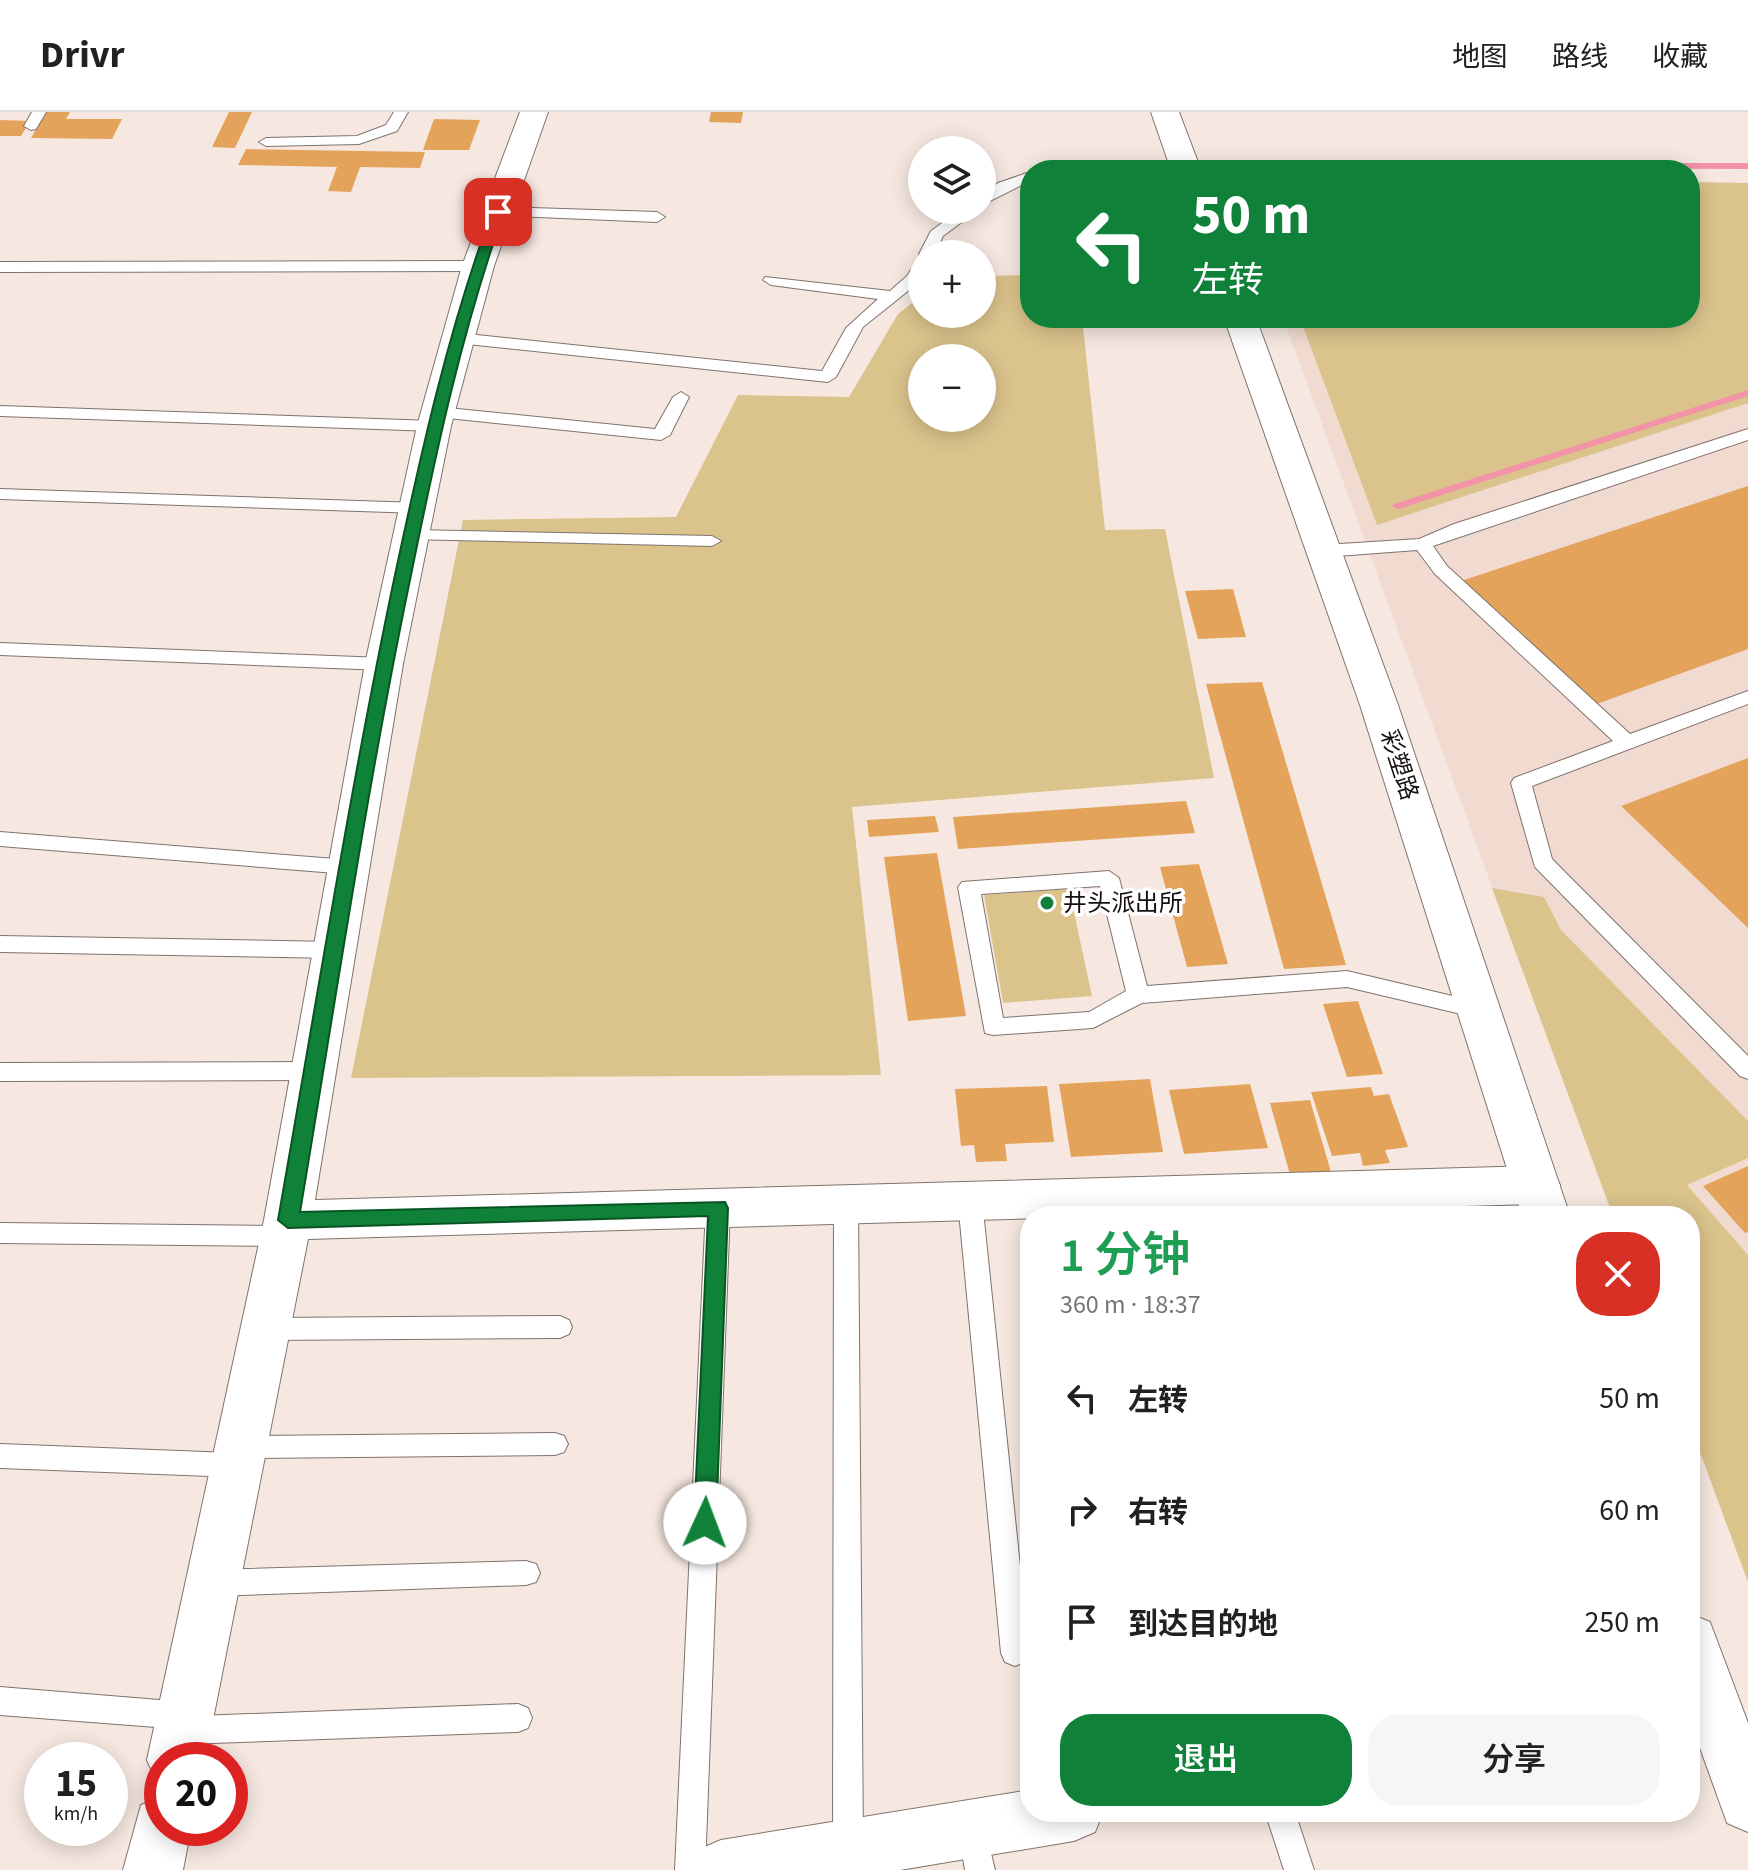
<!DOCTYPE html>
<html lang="zh">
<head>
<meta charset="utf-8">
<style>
	body { margin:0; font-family:"Source Sans 3","Noto Sans SC",sans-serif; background:#f6f6f6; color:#202124; height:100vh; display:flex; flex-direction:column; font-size:30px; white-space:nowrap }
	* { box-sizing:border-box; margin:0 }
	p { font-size:26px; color:#757577 }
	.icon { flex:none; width:44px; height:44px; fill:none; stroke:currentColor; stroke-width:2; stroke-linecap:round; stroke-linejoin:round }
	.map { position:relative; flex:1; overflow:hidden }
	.drawer { position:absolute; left:1020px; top:1094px; width:680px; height:616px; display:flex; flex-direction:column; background:#fff; border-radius:32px; box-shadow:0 4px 20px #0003 }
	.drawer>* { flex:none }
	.banner { position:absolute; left:1020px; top:48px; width:680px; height:168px; border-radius:32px; box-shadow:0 4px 20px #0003; background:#0f8138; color:#fff; overflow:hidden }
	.fabs { position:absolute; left:908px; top:24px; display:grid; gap:16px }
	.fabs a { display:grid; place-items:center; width:88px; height:88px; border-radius:50%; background:#fff; box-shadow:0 4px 20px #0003; font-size:40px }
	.speed { position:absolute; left:24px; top:1630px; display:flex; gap:16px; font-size:40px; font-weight:700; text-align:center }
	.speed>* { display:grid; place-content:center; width:104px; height:104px; border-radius:50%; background:#fff; box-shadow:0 4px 20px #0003; line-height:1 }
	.speed small { font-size:20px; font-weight:400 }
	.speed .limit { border:12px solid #d22; background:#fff; color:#111 }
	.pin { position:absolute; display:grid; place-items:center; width:68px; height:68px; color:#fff; margin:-34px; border-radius:16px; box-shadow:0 4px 12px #0006 }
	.me { position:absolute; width:88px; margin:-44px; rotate:2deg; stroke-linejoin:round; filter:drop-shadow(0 0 6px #0008) }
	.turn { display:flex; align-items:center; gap:28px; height:168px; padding:0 40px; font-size:36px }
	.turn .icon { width:104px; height:104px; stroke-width:2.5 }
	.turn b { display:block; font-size:56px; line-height:68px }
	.round { display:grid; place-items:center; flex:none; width:84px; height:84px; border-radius:32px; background:#f6f6f6 }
	.overview { display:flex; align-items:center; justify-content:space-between; height:136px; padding:0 40px }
	h1 { font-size:48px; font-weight:600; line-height:60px; color:#1e9e55 }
	.button { display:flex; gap:16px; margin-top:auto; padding:16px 40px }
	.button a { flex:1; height:92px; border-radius:32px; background:#0f8138; color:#fff; font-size:32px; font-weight:600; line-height:92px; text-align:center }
	.button a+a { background:#f6f6f6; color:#202124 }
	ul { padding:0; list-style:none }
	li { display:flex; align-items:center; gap:24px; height:112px; padding:0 40px }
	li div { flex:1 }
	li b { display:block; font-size:30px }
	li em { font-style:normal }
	header { display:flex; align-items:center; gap:48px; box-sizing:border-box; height:112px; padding:0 40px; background:#fff; border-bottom:2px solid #e0e0e0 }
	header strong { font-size:38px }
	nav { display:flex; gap:44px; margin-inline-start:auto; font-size:28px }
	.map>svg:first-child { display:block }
</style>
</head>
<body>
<header>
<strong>Drivr</strong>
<nav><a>地图</a><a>路线</a><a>收藏</a></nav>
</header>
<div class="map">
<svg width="1748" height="1758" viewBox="0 0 1748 1758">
	<rect width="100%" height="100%" fill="#f6e8e1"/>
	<path fill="#f1dbd0" d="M1690,70l58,1v1399l-58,-157v-209h-77l-330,-898h407z"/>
	<path fill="#dbc38c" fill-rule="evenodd" d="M1690,70l58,1v220l-371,122 -77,-207h390z
		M1030,163v43h52l23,212 60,-1 49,249 -362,29 29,268 -530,3 112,-558 213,-3 62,-122 111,2 49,-83 24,-19v19h60v-38zM922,246h60v60h-60z
		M1492,776l52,9 17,33 187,191v37l-61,27 61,70v327l-58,-157v-209h-77z
		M1069,777l23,107 -89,7 -19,-108z"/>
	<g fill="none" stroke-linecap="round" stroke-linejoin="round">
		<path fill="#f393a7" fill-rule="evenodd" d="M1397,51h351v6l-354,-1v-4z
			M1748,278v6l-346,112 -4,1 -6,-3 2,-2z"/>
	</g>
	<path fill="#e4a35a" d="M46,0h24l-4,7h56l-10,20 -81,-1z
		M229,0h23l-17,36 -23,-1z
		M711,0h32l-2,11 -32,-1z
		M434,7l46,1 -11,30h-46z
		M0,8l30,1 -9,15h-21z
		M246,37l179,3 -5,16 -60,-1 -9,25 -23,-1 9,-24 -99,-2z
		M1748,374v163l-154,56 -133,-124z
		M1233,477l13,48 -48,2 -13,-48z
		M1262,570l84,283 -62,4 -78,-285z
		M1748,646v170l-127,-122z
		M1186,689l9,32 -237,16 -5,-32z
		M935,704l4,16 -70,5 -2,-17z
		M937,741l29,163 -58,5 -24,-164z
		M1199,752l29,100 -41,3 -27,-100z
		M1358,889l25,73 -36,3 -24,-73z
		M1150,967l13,73 -92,5 -12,-73z
		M1250,972l18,64 -84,6 -15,-64z
		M1047,974l7,56 -49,2 2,17 -31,1 -2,-17 -13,1 -6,-57z
		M1371,975l3,9 15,-2 19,53 -23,3 5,13 -27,3 -3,-13 -28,3 -21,-64z
		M1310,988l23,79 -41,3 -22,-79z
		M1748,1054v66l-3,1 -42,-47z"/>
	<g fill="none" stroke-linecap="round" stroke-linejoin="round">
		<defs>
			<path id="lane" d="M32,0h14l-10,17 -5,1 -7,-4z
				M394,0h14l-11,19 -38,13 -93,2 -7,-4 7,-4 91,-2 29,-11z
				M1030,60v9l-48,24v-11l16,-11z
				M498,95l159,5 8,5 -8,5 -164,-7 -3,-3z
				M960,98h18l-35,26 -8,18h-13v3l-3,-3 12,-23z
				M922,148v18l-4,5 -55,44 -27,50 -8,5 -370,-39 -8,-5 8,-5 364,38 24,-43 32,-29 -107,-14 -8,-5 2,-3 125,14 17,-15 9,-14z
				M0,150l478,-1 8,5 -8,5 -478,1z
				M681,280l8,5 -19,38 -9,5 -223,-23 -8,-5 8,-5 217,22 18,-32z
				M0,294l434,15 8,5 -8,5 -434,-15z
				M1748,317v11l-315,106 14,20 183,168 118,-43v13l-216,82 20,73 196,197v23l-8,-3 -205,-209 -24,-84 3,-5 99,-37 -178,-167 -18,-24 -93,7 -9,-6 9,-6 95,-6 35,-15z
				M0,377l419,14 9,5 -9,5 -419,-14z
				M413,418l299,6 9,5 -9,5 -305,-7v-8z
				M0,531l384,15 10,6 -10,6 -384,-15z
				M0,720l348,28 10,7 -10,7 -348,-28z
				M1109,759l10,7 28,108 200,-15 131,31 8,2 3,6 -3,6 -8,2 -131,-31 -205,16 -49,25 -100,7 -8,-2 -27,-146 4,-5zM1100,774l26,105 -37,21 -86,6 -22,-124z
				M0,824l335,6 11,8 -11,8 -335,-6z
				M314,950l8,3 3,6 -3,6 -8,3 -314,1v-18z
				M970,1079l8,3 4,7 47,452 -4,9 -10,4 -10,-4 -4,-9 -43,-452 4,-7z
				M846,1082l8,3 4,7 5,643 -5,10 -10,5 -10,-5 -5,-10 1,-643 4,-7z
				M718,1086l8,3 4,7 -25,662h-30l31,-662 4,-7z
				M0,1111l285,3 9,3 3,7 -3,7 -9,3 -285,-3z
				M560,1204l9,4 3,7 -3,7 -9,4 -294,2 -9,-4 -3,-7 3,-7 9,-4z
				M555,1321l9,3 4,8 -4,8 -9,3 -308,3 3,7 -4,8 -9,4 -237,-9v-24l231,9 -3,-6 4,-8 9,-3z
				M526,1449l10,3 4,9 -4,9 -10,3 -314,11 -10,-4 -4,-9 4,-9 10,-4z
				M0,1575l184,15 10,4 4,10 320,-12 10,4 4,10 -4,10 -10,4 -335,12 -10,-4 -4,-12 -169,-13z
				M1265,1700h30l19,58h-30z
				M973,1703l10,5 12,50h-30l-7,-40 5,-10z"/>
			<path id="street" d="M520,0h28l-54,154 -43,160 -48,238 -88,536 1221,-34 17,6 7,13 -7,13 -17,6 -1228,35 -103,521h-43v22l-6,-2 -9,-20 117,-540 101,-556 52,-238 45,-160z
				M1030,1678v22h73l-8,20 -21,9 -174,29h-209l9,-21 21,-9z
				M162,1685v31h29l-8,42h-60l18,-65z"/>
			<path id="secondary" d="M1151,0h28l22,58h-30z
				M1224,206h32l142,387 172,511h-48l-162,-511z
				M1690,1502l20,8 38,101v109l-21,-9 -37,-103z"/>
		</defs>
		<use href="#lane" stroke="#7f736c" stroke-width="2"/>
		<use href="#street" stroke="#7f736c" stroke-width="2"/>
		<use href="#secondary" stroke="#7f736c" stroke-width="2"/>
		<use href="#lane" fill="#fff" fill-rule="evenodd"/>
		<use href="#street" fill="#fff" fill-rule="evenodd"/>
		<use href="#secondary" fill="#fff" fill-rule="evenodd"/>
	</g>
	<path fill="#0f8138" stroke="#0a5424" stroke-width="2" d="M498,96l6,4c-42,118 -68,240 -93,363 -44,211 -75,424 -111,637l425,-10 3,6 -12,315 -4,7 -7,3 -8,-3 -3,-7 14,-307 -420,12 -10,-8c38,-215 72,-431 117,-645 26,-122 53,-245 97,-363z"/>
	<circle fill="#0f8138" stroke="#fff" stroke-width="3" cx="1047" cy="791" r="8"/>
	<g text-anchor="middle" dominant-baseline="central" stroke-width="7" stroke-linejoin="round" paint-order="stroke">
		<g font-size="24" fill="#15100e" stroke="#fff">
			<text transform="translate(1399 653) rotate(72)">彩塑路</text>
		</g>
		<g font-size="24" fill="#15100e" stroke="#fff" text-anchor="start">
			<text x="1063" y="791">井头派出所</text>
		</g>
	</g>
</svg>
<div class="fabs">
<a><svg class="icon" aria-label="layers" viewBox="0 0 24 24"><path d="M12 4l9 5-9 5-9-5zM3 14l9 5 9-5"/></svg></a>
<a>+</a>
<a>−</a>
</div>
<div class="speed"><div>15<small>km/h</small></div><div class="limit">20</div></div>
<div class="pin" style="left:498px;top:100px;background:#d93025"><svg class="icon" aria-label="arrive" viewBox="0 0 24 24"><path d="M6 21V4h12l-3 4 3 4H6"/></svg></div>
<svg class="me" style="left:705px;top:1411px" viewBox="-20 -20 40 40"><circle r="19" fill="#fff"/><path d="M0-13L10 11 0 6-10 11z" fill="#0f8138"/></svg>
<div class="banner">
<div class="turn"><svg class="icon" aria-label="left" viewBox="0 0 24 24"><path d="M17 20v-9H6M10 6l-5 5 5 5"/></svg><div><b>50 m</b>左转</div></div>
</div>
<section class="drawer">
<div class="overview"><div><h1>1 分钟</h1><p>360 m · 18:37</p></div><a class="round" style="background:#d93025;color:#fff"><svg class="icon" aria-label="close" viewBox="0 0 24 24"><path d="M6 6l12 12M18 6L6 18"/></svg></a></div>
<ul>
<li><svg class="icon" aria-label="left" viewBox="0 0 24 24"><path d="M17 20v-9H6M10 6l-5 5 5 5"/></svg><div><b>左转</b></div><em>50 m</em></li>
<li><svg class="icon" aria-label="right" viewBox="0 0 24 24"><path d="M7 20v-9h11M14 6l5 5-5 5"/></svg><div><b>右转</b></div><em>60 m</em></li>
<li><svg class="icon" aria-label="arrive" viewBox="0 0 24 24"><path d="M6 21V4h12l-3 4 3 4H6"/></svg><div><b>到达目的地</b></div><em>250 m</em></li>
</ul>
<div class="button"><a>退出</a><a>分享</a></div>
</section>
</div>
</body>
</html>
